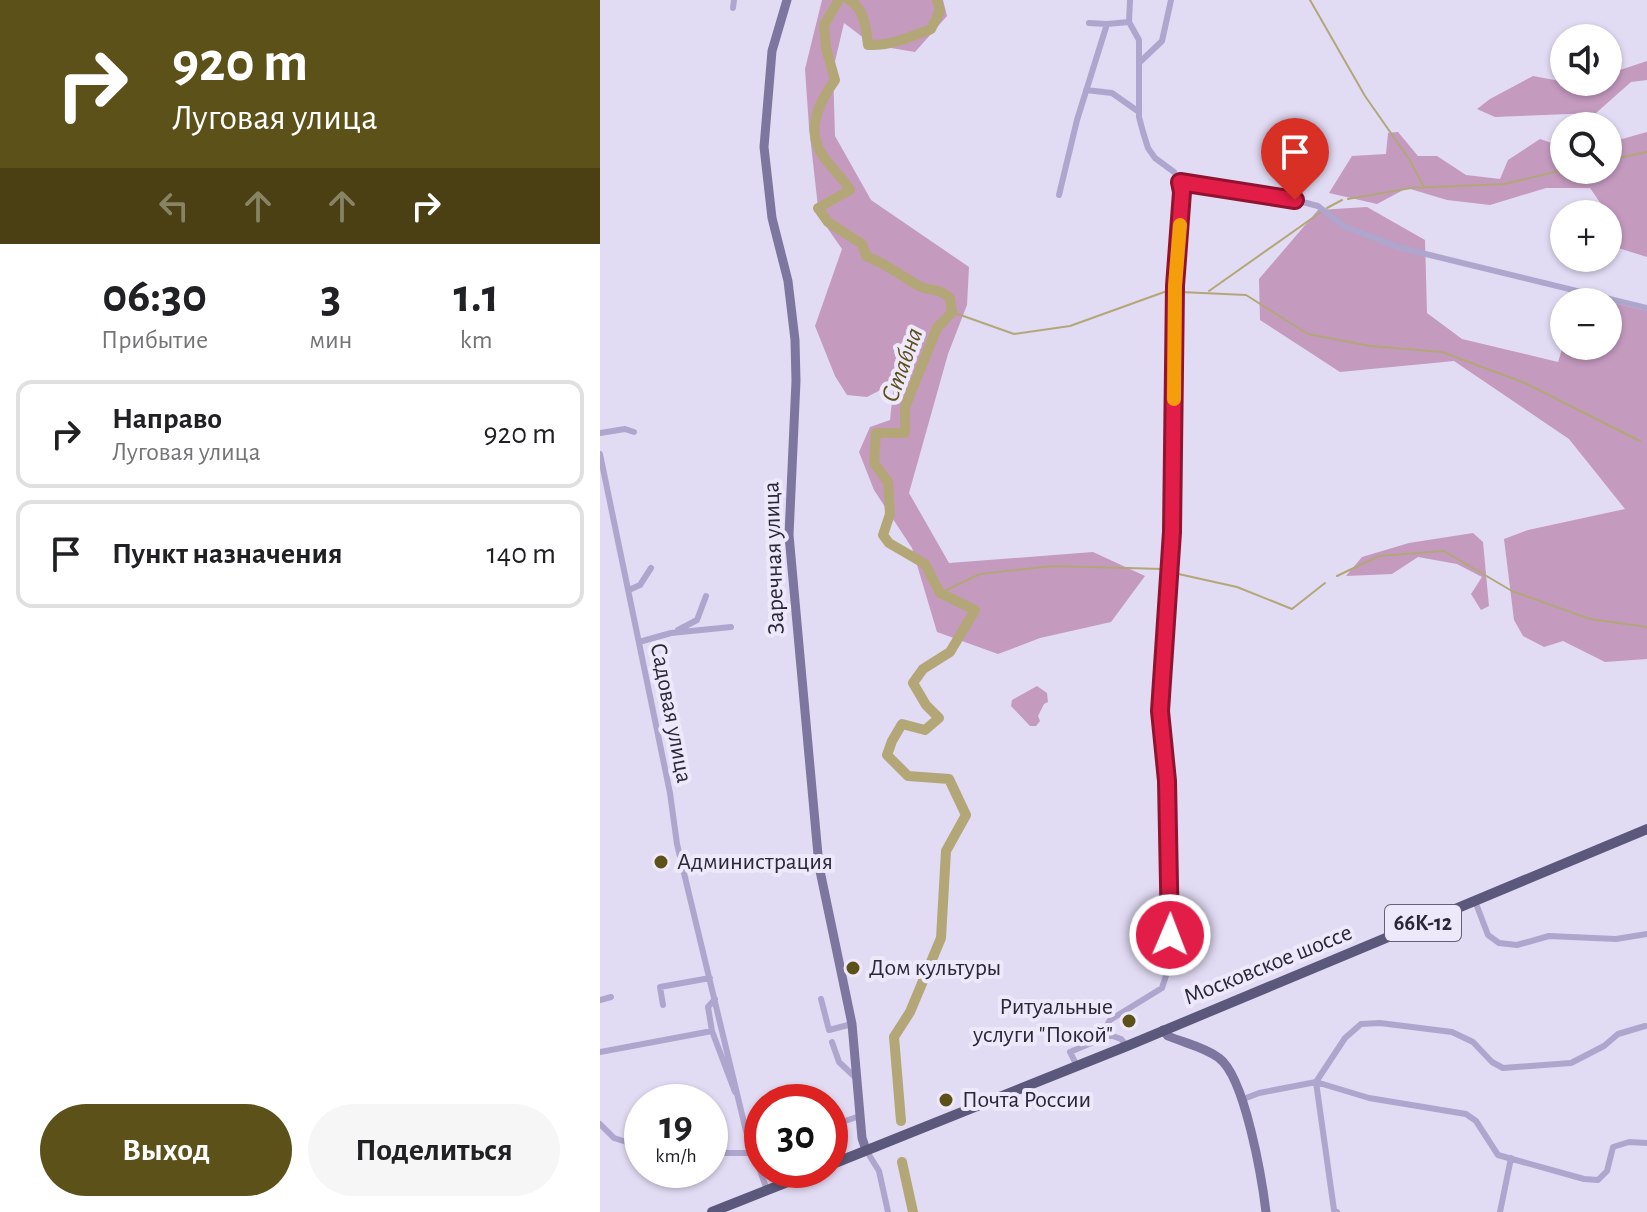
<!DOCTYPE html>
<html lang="ru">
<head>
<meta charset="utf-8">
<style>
	body { margin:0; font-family:"Alegreya Sans",sans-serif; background:#f6f6f6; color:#202124; height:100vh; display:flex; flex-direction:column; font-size:30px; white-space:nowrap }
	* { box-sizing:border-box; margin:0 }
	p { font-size:26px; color:#757577 }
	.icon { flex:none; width:44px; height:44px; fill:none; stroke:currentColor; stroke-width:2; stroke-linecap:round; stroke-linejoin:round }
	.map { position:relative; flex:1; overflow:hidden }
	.drawer { display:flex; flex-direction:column; background:#fff; width:600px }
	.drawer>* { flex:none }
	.top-card { background:#5d511a; color:#fff; overflow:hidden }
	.buttons { position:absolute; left:950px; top:24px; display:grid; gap:16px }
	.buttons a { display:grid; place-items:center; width:72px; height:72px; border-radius:50%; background:#fff; box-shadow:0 2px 6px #0004; font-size:40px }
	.speed { position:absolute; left:24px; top:1084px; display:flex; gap:16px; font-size:40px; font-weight:700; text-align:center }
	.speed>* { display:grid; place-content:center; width:104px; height:104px; border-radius:50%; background:#fff; box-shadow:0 2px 6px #0004; line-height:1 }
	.speed small { font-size:20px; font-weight:400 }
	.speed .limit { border:12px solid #d22; background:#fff; color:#111 }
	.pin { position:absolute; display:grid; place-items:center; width:68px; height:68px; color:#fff; margin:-82px -34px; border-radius:50% 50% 50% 0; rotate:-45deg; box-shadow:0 0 8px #0007 }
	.pin .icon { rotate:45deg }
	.me { position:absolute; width:88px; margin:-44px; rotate:1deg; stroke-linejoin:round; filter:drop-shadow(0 0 6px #0008) }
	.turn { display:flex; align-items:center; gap:28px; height:168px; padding:0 40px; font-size:36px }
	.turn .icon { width:104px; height:104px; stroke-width:2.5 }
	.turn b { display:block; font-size:56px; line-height:68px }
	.lanes { display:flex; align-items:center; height:76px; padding:0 40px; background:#0003; justify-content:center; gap:40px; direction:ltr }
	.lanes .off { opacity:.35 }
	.eta { display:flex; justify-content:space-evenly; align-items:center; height:136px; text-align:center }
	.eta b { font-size:48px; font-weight:700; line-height:56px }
	.cta { display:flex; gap:16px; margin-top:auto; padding:16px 40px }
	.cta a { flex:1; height:92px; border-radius:48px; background:#5d511a; color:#fff; font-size:32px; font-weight:700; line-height:92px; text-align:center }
	.cta a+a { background:#f6f6f6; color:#202124 }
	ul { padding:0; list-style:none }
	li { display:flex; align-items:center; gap:24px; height:108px; margin:0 16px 12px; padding:0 24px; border:4px solid #e0e0e0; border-radius:16px }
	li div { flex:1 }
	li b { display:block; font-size:30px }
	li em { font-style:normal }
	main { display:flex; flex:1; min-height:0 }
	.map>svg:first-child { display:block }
</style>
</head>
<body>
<main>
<section class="drawer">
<div class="top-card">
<div class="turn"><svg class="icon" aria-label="right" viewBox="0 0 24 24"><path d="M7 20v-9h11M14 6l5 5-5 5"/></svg><div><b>920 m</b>Луговая улица</div></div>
<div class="lanes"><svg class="icon off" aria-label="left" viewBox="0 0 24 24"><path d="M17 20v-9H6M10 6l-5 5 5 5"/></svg><svg class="icon off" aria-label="ahead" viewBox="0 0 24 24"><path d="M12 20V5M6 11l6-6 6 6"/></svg><svg class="icon off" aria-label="ahead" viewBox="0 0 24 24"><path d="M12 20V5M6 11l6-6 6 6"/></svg><svg class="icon" aria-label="right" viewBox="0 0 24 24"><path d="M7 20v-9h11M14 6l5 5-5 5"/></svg></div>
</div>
<div class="eta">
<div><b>06:30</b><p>Прибытие</p></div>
<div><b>3</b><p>мин</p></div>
<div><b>1.1</b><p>km</p></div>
</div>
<ul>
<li><svg class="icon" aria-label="right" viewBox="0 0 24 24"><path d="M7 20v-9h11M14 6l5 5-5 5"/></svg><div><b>Направо</b><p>Луговая улица</p></div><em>920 m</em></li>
<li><svg class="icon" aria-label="arrive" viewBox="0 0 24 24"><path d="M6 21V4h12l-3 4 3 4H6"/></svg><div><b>Пункт назначения</b></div><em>140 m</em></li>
</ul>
<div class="cta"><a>Выход</a><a>Поделиться</a></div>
</section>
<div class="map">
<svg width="1047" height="1212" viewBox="0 0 1047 1212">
	<rect width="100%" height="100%" fill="#e2dbf4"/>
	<path fill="#c49abf" d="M222,0h121l4,16 -32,36 -42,-7 -29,-22 -11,47 2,66 36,64 98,67 -2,38 -19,49 -39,139 40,70 144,-11 52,24 -34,46 -71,16 -42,16 -61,-22 -25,-84 -38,-58 -15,-38 11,-25 20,-7 4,-37 -27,14 -20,-2 -12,-19 -20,-50 27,-77 -23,-33 -10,-89 -4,-58z
		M1047,61v19l-16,2 -35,31 -101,4 -18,-8 13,-10 43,-23 43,8 32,-2v-8z
		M798,132l20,24h19l29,19 34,4 8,-19 32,-21 24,8v23h44v-27l39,-11v125l-32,-10 -7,-33 -18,-26h-44l-56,17 -43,-5 -40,-12 -30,16 -48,-11 23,-37 34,-2 2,-21z
		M767,207l58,33 2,73 35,26 96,23 6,-19v3h44v-44h-33l2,-8 70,17v348l-42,3 -42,-21 -19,6 -21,-11 -9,-16 -10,-81 24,-9 97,-21 -56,-70 -115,-78 -114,11 -80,-52 -1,-41 59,-69z
		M873,533l10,9 6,64 -8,4 -10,-16 11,-17 -25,-13 -39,-7 -26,17 -46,2 16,-19 47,-14z
		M437,686l10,7 1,9 -4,2 -6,12 2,5 -4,5h-6l-19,-20 1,-6z"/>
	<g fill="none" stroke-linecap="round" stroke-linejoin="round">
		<path stroke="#b3a778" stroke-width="2" d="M710,0l55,96 44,63 15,28
			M1008,160l39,-8
			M748,199l63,-11 93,-4 60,-14
			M727,208l15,-8
			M609,291l112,-79
			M580,292l66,3 62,39 62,12 72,6 83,31 115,58
			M352,312l62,22 56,-8 97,-35
			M574,573l63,14 55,22 33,-26
			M737,576l42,-20 65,-5 68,40 78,28 57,8
			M340,593l40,-19 73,-8 110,3"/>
		<path stroke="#b3a778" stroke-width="10" d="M239,0l-15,25 2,23 9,32c-18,25 -31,53 -9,80 8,11 17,18 24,30l-32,18 10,14 34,22 4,12c21,8 35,20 53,30 13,6 15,0 31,12l2,14 -15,16 -32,79v26h-29l-2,30 14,19 2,32 -7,21 6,8 36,21 15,29 35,17 -25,42 -27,17 -10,14 13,22 13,13 -14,12 -23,-6 -10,17 -5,14 21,21 41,3 17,36 -20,36 -5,87 -31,74 -16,25 7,84
			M249,0c16,9 17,29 19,45 22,1 42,-8 63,-16l9,-18 -3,-11
			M302,1162l11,50"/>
		<path stroke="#afa6cd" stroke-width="6" d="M133,8l1,-8
			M489,23l18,1
			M540,62l22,-21 9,-41
			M486,90l26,3 27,19
			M580,182l115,18 23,6 27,21 56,21 246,60
			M459,195l18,-75 30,-96 22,-2
			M0,433l25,-4 9,3
			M0,454l70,339 7,51 69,287 21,59
			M29,590l11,-5 11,-17
			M78,630l19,-10 9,-24
			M39,642l32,-9 60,-6
			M875,901l13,34 11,8 18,2 32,-9 67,3 31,-5
			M115,999l-7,8 4,24 23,61
			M221,999l8,31 23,-6
			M0,1000l11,-3
			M63,1005l-3,-18 50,-9
			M510,1035l11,4 6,7
			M232,1042l7,20 18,17
			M0,1052l112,-21
			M477,1066l-7,-14 40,-17 -4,-8 4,-7 52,-32 8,-25 1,-85 -5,-122 -6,-45 12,-179 3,-246 7,-94 -8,-20 -19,-14 -7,-10 -5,-16 -4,-15v-77l-10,-18 1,-22
			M641,1100l18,-7 57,-11 53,16 97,16 10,7 22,34 86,24 14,1 9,-9 6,-24 16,-5 18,1
			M0,1124l14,14 28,9
			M230,1126l30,-10
			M266,1150l13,21 9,41
			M110,1153h42l10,-4
			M737,1212l-3,-2 -18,-128 29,-44 16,-14 19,-1 72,9 21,10 19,20 11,6 68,-5 33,-17 14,-12 27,-8
			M900,1212l11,-54"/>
		<path stroke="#7d77a0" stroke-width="9" d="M187,0l-15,51 -8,96 8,71 16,63 7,59 1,41 -7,154 30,331 33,158 10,114 4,12
			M563,1030l5,6c16,7 37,11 51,22 26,19 43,121 47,154"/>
		<path stroke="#5b587b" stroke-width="10" d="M230,1165l297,-119 520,-217
			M112,1212l106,-42"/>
	</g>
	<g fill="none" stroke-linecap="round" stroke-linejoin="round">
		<defs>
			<path id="route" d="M570,935l-3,-154 -7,-70 12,-179 3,-246 7,-94 -2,-10 115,18"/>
		</defs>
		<use href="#route" stroke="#92132f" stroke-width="20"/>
		<use href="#route" stroke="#e11d48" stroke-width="14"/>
		<path stroke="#f59e0b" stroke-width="14" d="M574,399l1,-113 5,-61"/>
	</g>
	<g fill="#5d511a" stroke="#eee8fb" stroke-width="3">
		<circle cx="61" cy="862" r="8"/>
		<circle cx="253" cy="968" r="8"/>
		<circle cx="529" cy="1021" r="8"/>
		<circle cx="346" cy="1100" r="8"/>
	</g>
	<g text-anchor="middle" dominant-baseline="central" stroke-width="8" stroke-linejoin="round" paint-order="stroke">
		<rect fill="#eee8fb" stroke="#646172" stroke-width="2" x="785" y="905" width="76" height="36" rx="6"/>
		<g font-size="22" font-weight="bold" fill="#292738">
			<text x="823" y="923">66К-12</text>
		</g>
		<g font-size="24" fill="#292738" stroke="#eee8fb">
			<text transform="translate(174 558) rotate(-92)">Заречная улица</text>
			<text transform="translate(71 713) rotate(79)">Садовая улица</text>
			<text transform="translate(668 965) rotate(-22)">Московское шоссе</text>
		</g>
		<g font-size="24" fill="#292738" stroke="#eee8fb" text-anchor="start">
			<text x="77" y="862">Администрация</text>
			<text x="269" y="968">Дом культуры</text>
			<text x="513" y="1007" text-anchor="end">Ритуальные<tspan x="513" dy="28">услуги "Покой"</tspan></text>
			<text x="362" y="1100">Почта России</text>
		</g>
		<g font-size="26" font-style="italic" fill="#5d511a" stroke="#eee8fb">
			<text transform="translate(302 365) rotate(-70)">Стабна</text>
		</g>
	</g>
</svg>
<div class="buttons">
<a><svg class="icon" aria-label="sound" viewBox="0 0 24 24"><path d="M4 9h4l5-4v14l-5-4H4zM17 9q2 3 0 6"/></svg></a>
<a><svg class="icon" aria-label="search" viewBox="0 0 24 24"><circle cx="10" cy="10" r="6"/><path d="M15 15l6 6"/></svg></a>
<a>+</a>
<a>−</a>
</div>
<div class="speed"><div>19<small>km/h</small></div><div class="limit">30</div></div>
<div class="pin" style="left:695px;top:200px;background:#d93025"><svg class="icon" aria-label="arrive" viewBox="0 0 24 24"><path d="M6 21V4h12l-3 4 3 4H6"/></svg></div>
<svg class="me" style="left:570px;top:935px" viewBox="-20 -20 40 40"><circle r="17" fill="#e11d48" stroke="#fff" stroke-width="3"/><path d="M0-11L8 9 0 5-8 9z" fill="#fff"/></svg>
</div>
</main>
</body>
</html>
